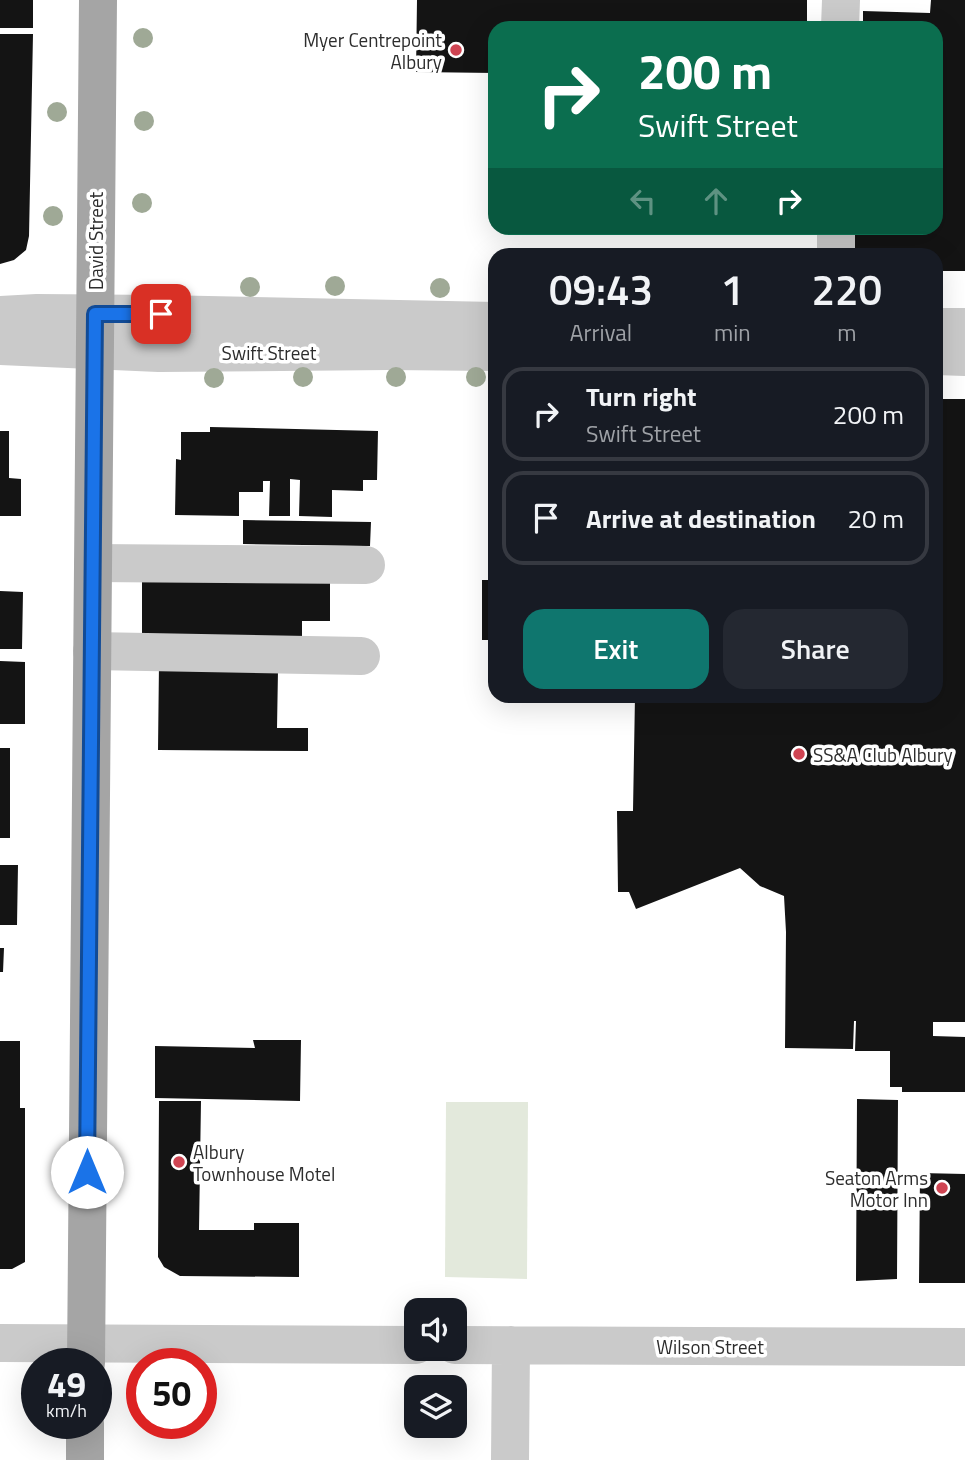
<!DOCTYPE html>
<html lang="en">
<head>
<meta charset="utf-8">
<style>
	body { margin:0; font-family:"Titillium Web",sans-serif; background:#242831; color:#f1f3f6; height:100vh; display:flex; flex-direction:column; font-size:26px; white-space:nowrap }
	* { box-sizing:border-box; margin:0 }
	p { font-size:23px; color:#9ea1a6 }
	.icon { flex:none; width:38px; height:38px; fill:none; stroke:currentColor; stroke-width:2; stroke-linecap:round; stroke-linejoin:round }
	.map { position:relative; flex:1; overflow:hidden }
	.side { position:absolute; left:488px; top:248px; width:455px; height:455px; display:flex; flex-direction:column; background:#171b24; border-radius:21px; box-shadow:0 7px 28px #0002 }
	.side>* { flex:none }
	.banner { position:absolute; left:488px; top:21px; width:455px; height:214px; border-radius:21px; box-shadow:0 7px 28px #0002; background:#0b6e4f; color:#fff; overflow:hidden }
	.fabs { position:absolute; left:404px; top:1298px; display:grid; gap:14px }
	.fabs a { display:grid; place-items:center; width:63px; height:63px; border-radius:14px; background:#171b24; box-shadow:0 7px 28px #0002; font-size:35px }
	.speed { position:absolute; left:21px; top:1348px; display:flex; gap:14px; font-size:35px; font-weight:700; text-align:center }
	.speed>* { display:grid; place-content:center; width:91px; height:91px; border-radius:50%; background:#171b24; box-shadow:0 7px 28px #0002; line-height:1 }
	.speed small { font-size:18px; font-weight:400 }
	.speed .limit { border:10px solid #d22; background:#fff; color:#111 }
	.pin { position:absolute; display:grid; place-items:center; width:60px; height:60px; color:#fff; margin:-30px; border-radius:14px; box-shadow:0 4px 10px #0006 }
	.me { position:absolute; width:77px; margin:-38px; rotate:0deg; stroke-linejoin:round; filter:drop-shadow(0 0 5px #0008) }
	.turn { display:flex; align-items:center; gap:24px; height:147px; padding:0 35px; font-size:32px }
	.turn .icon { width:91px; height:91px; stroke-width:2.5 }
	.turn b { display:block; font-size:49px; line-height:60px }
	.lanes { display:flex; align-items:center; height:66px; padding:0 35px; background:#0003; justify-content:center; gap:35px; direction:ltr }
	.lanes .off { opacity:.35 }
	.eta { display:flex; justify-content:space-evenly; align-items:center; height:119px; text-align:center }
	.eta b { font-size:42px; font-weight:600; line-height:49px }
	.primary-button { display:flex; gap:14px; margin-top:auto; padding:14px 35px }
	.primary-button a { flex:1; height:80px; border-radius:21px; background:#0f766e; color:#fff; font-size:28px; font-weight:600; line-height:80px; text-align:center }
	.primary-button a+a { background:#242831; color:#f1f3f6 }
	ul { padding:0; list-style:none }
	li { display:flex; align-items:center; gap:21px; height:94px; margin:0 14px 10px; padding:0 21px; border:4px solid #363941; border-radius:21px }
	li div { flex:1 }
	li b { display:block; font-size:26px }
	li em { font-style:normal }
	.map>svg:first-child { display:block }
</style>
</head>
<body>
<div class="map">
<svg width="965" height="1460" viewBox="0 0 965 1460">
	<rect width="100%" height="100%" fill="#fff"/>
	<path fill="#e3e9dc" d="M446,1102h82l-1,177 -82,-2z"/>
	<path fill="#141414" d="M0,0h33v28h-33z
		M417,0h390v28h-312v45l-79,-1z
		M931,0h34v271h-29v-15h-82v-28h82v-200h-73v-17l67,2z
		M0,34h33l-4,202 -3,14 -12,10 -14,4z
		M606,228h58v2h-58z
		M936,399h29v623h-32v14l32,1v55h-63v-5h-12v-36h-35l1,-30h-2l-1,28 -68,-1 1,-116 -2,-36 -24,-10 -20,-18 -104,41 -7,-17h-11l-1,-81h16l2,-115h301z
		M210,427l168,4 -1,49h-14v11l-31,-1v27l-33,-1 1,-36 -10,-1v37h-21l1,-35h-7v11h-24v24l-64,-1 1,-56 5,1v-28h29z
		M0,431h9v47l12,1v37h-21z
		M243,520l128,2 -1,24 -127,-2z
		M142,575l188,1v45h-28v24l-160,-1z
		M482,580h13v60h-13z
		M0,591l23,1 -1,57h-22z
		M0,661l25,1v62h-25z
		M159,663l119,7 -1,58h31v23l-150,-1z
		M0,748h10v90h-10z
		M0,865h18l-1,60h-17z
		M0,948h4l-1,24h-3z
		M253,1040h48l-1,61 -145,-3v-52l100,2z
		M0,1041h20v67h5v154l-13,7h-12z
		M857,1099l41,1 -1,179 -41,2z
		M159,1101h42l-2,129h55v-7h45v54l-119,-1 -16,-9 -6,-10z
		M920,1173l45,1v109h-46z"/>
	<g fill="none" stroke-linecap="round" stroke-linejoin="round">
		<path stroke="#cacaca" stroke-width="38" d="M840,28l1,-28
			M836,256v-28
			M0,315l37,-2 124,1 334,7
			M936,327h29
			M0,346l159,7 230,-2 106,1
			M936,356l29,1
			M93,563l273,2
			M92,651l269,5
			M0,1343l416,2
			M455,1345l510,2
			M510,1460l1,-115"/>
		<path stroke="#a5a5a5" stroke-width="38" d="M86,1363l12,-1363
			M85,1460v-37"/>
	</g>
	<g fill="#9fa996">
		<circle cx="143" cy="38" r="10"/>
		<circle cx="57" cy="112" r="10"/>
		<circle cx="144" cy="121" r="10"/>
		<circle cx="142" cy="203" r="10"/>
		<circle cx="53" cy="216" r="10"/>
		<circle cx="335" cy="286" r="10"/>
		<circle cx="250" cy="287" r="10"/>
		<circle cx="440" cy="288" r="10"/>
		<circle cx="303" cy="377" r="10"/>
		<circle cx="396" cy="377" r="10"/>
		<circle cx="476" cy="377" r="10"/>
		<circle cx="214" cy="378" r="10"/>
	</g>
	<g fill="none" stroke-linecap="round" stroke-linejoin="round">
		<defs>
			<path id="route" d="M87,1172l8,-858h66"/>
		</defs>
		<use href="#route" stroke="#114b97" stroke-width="18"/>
		<use href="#route" stroke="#1a73e8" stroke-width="12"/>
	</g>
	<g fill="#cf4452" stroke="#fff" stroke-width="2.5">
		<circle cx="456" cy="50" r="7"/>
		<circle cx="799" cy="754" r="7"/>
		<circle cx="179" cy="1162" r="7"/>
		<circle cx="942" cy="1188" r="7"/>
	</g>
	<g text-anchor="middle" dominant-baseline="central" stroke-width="7" stroke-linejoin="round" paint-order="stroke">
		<g font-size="19" fill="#2d2d2d" stroke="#fff" text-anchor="end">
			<text x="442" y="39">Myer Centrepoint<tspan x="442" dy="22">Albury</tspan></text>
			<text x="813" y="754" text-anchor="start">SS&amp;A Club Albury</text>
			<text x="193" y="1151" text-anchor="start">Albury<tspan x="193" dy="22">Townhouse Motel</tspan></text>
			<text x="928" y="1177">Seaton Arms<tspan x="928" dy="22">Motor Inn</tspan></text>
		</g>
		<g font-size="19" fill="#2d2d2d" stroke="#fff">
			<text transform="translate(95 241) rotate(-90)">David Street</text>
			<text x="269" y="352">Swift Street</text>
			<text x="710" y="1346">Wilson Street</text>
		</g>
	</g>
</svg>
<div class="fabs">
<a><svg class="icon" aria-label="sound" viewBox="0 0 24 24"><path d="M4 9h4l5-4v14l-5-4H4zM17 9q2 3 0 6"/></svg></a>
<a><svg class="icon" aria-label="layers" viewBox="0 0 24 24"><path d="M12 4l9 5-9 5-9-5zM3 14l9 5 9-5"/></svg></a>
</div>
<div class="speed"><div>49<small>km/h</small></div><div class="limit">50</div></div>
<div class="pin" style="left:161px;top:314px;background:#d93025"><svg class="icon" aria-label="arrive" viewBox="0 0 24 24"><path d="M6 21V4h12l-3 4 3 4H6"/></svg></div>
<svg class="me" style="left:87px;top:1172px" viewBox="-20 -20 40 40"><circle r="19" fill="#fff"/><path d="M0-13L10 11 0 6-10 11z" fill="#1a73e8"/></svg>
<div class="banner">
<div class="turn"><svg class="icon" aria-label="right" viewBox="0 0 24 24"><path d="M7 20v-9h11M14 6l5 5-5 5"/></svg><div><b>200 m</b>Swift Street</div></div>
<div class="lanes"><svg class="icon off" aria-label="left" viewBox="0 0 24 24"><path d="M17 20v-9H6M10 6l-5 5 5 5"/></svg><svg class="icon off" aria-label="ahead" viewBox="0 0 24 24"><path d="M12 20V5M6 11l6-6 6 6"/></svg><svg class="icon" aria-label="right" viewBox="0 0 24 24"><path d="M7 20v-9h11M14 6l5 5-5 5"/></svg></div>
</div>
<section class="side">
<div class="eta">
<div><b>09:43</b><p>Arrival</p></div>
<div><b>1</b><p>min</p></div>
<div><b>220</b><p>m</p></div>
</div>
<ul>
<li><svg class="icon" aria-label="right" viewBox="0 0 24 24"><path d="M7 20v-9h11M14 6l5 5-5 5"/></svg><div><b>Turn right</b><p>Swift Street</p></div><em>200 m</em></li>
<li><svg class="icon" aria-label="arrive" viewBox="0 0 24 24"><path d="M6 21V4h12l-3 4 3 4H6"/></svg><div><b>Arrive at destination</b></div><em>20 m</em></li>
</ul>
<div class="primary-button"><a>Exit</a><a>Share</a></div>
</section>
</div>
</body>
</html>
